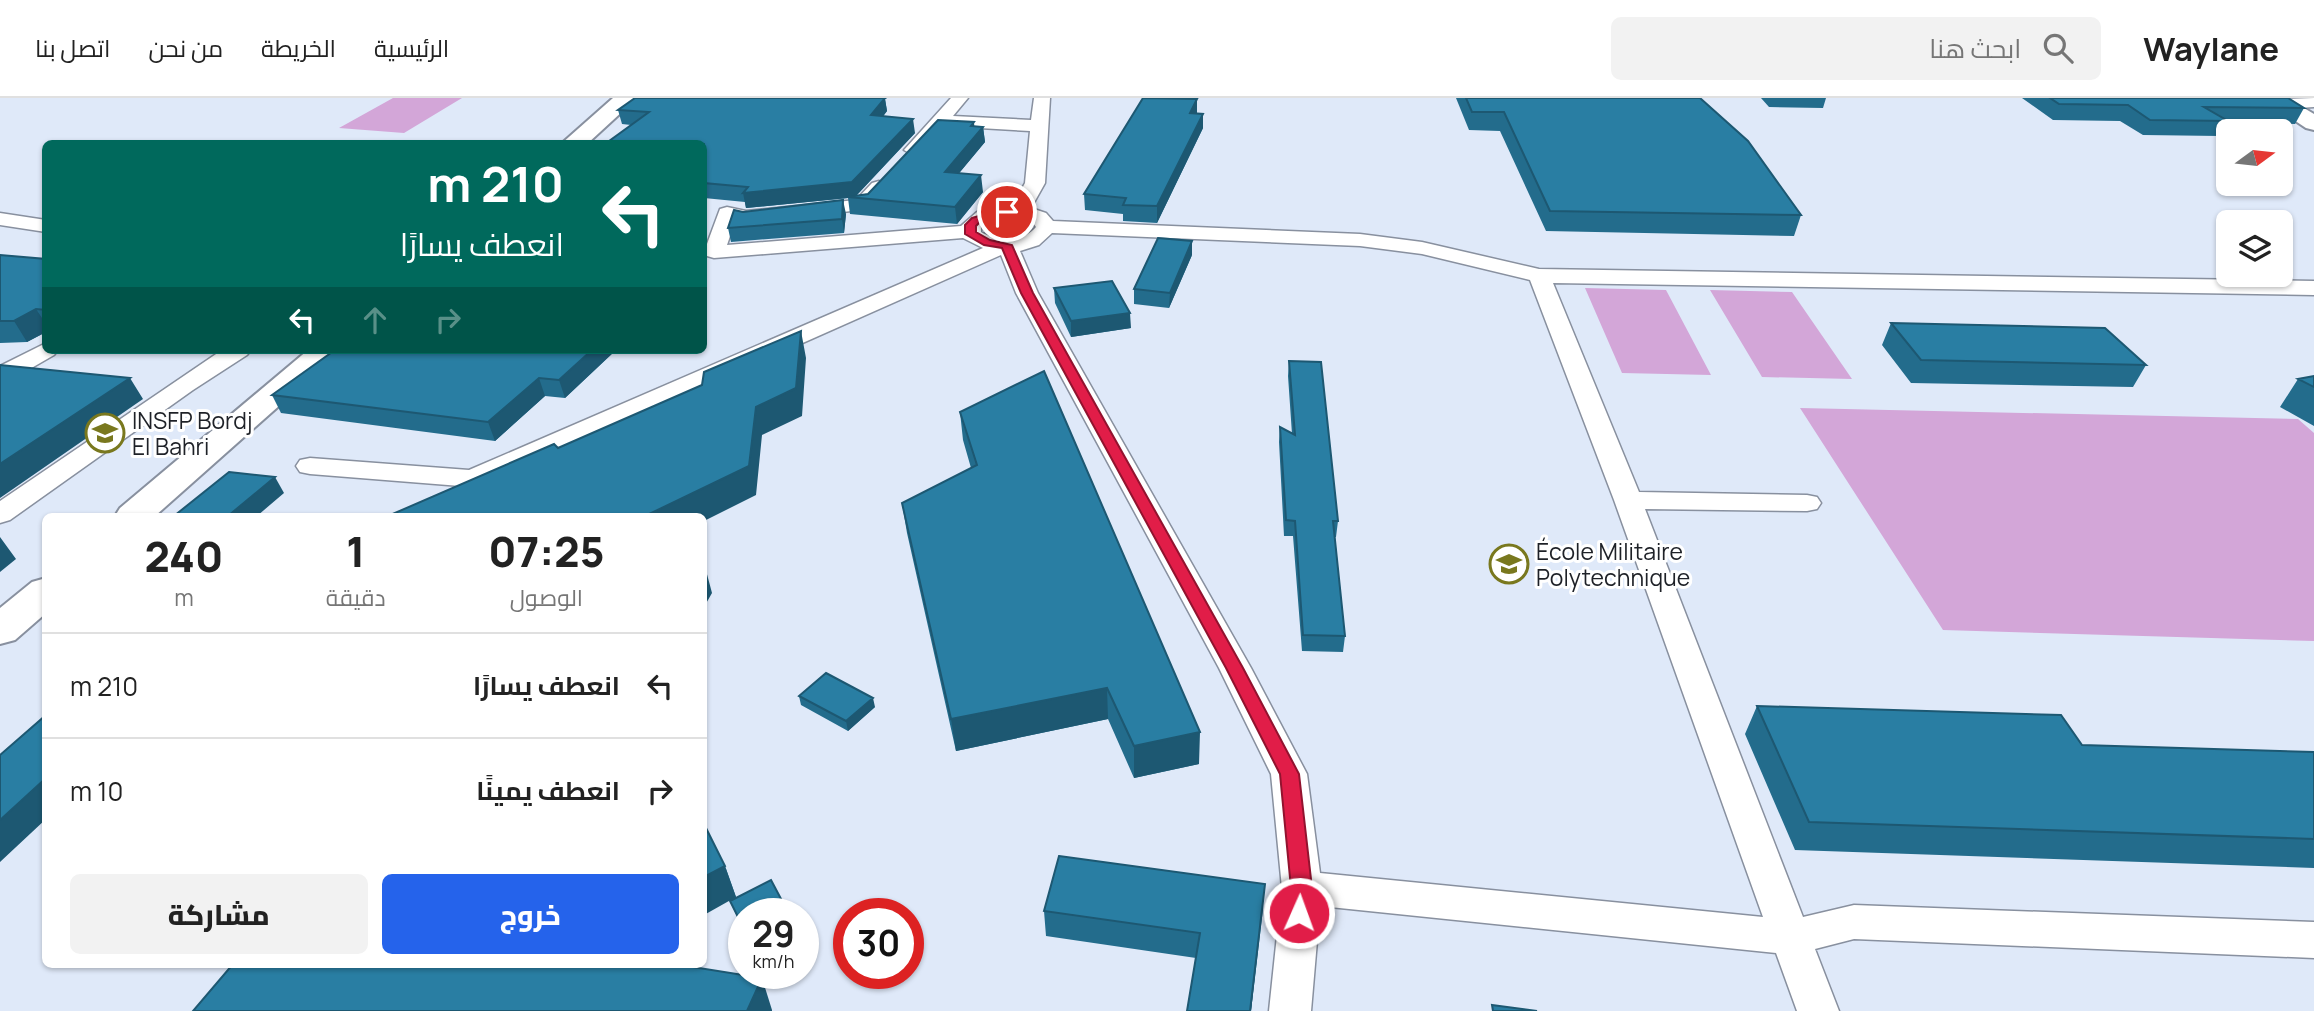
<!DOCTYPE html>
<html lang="ar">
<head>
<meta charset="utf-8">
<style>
	body { margin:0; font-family:Manrope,Cairo,sans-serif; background:#f2f2f2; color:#222; direction:rtl; height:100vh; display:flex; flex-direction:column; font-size:26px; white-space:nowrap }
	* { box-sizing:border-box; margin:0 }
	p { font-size:23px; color:#767676 }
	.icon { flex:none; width:38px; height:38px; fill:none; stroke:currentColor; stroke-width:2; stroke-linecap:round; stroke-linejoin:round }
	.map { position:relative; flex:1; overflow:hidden; direction:ltr }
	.panel { position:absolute; left:42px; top:415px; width:665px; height:455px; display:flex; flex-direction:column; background:#fff; border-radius:10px; box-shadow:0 2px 5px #0004; direction:rtl }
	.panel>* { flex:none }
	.banner { position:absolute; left:42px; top:42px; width:665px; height:214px; border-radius:10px; box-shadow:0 2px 5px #0004; direction:rtl; background:#00695c; color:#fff; overflow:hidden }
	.needle { width:46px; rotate:75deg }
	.buttons { position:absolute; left:2216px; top:21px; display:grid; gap:14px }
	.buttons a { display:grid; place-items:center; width:77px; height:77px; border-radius:10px; background:#fff; box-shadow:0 2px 5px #0004; font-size:35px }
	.speed { position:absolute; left:728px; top:800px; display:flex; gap:14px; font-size:35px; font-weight:700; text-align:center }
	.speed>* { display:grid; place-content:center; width:91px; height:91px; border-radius:50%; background:#fff; box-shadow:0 2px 5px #0004; line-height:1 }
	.speed small { font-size:18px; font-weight:400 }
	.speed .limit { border:10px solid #d22; background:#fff; color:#111 }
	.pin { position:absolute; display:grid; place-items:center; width:60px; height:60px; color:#fff; margin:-30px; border:4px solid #fff; border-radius:50%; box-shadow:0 2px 7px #0007 }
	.me { position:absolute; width:77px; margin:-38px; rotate:2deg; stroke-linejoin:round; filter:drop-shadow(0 0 5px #0008) }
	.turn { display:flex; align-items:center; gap:24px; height:147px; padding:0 28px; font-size:32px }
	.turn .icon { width:91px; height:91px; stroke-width:2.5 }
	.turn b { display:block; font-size:49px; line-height:60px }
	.lanes { display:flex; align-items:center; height:66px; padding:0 28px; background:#0003; justify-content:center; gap:35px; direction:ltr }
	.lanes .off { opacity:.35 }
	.eta { display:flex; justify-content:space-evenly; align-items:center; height:119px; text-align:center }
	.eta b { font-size:42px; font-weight:800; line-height:49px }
	.action { display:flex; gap:14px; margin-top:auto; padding:14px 28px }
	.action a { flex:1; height:80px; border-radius:10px; background:#2563eb; color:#fff; font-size:28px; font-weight:800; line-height:80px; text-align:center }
	.action a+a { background:#f2f2f2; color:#222 }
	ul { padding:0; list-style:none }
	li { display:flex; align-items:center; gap:21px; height:105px; padding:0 28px; border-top:2px solid #e0e0e0 }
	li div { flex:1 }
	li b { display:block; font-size:26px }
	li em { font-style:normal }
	header { display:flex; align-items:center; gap:42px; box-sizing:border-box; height:98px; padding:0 35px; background:#fff; border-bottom:2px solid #e0e0e0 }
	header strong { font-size:33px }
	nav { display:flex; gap:38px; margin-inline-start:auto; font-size:24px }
	.search { width:490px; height:63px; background:#f2f2f2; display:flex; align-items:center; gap:18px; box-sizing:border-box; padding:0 24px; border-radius:10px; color:#767676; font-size:26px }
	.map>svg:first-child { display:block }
</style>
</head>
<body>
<header>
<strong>Waylane</strong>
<div class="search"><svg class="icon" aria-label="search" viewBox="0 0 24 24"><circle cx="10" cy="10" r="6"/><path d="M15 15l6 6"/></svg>ابحث هنا</div>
<nav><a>الرئيسية</a><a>الخريطة</a><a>من نحن</a><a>اتصل بنا</a></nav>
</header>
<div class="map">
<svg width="2314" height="913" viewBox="0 0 2314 913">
	<rect width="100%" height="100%" fill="#dfe9f9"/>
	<path fill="#d3a6d8" d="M393,0h69l-58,35 -65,-5z
		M1585,190l81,2 45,85 -89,-2z
		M1710,192l82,2 60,87 -90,-2z
		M1800,310l498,11 16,14v208l-371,-11z"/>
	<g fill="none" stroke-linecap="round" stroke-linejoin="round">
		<defs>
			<path id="minor" d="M951,0h17l-15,18 78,4 3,-22h16l-5,85 -14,25 15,5 7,8 307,13 62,8 117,27 775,12v14l-761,-12 86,209 168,3 10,2 4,6 -4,6 -10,2 -162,-2 158,408 51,-12 460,17v36l-460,-19 -39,10 24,62h-42l-21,-58 -456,-47 -9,105h-42l13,-123 -11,-114 -52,-106 -203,-375 -15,-38 -518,230 -10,2 -163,-13 -10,-2 -4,-6 4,-6 10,-2 159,12 514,-222 -20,-10 -249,20 -7,-2 -3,-4 16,-43 7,-2 19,4 110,-11 16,-17 7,-2 10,6 -20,22 -123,14 -11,-2 -8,24 234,-19 16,-14 35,-5 13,-24 5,-52 -85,-5 -26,28 -6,1 -9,-5zM1019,120l13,4 4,5c-14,16 -38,15 -55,5v-5l8,-6zM1052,135l308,13 62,8 108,26 84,220 149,417 -443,-44 -13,-99 -56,-106 -213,-375 -18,-42 19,-6z
				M2314,0v9l-31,2 -8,-5 8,-5z
				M0,115l46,7v12l-46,-7z
				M46,245v7h12l-4,5 -45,26 -9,2v-17z
				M222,252h29l-4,5 -54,35 -183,130 -10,3v-22z"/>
			<path id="secondary" d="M613,0h24l-50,46h-26z
				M2261,0h26l27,16v16l-8,-2z
				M308,252h34l-187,166h-40l5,-8z
				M46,480v35l-31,27 -15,4v-36l32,-26z"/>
		</defs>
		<use href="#minor" stroke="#88909f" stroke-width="3"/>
		<use href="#secondary" stroke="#88909f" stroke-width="4"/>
		<use href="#minor" fill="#fff" fill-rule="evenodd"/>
		<use href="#secondary" fill="#fff" fill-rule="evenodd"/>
	</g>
	<path fill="#236c8c" d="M635,0h252l-2,1 2,12 -4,5 32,17 -59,63 12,-2 106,-72v4l9,1 2,15 -26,31 24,19 -26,32 -107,-10 -2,-16 -102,10 -1,-6 -41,-4v-54l-73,-19 -9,-1 -4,-14z
		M1456,0h244l101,117 -7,21 -248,-5 -46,-100 -31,-1z
		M1761,0h65l-3,10 -54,-1z
		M2022,0h266l16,10 -9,16 -68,-1 -7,13 -77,-1 -23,-14 -67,-1z
		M1197,1v14l6,15 -46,95 -34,-2v-7l-38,-4 -1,-16z
		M743,114l103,2 -2,19 -113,9 -3,-14z
		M0,157l46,4v73l-19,10 -27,1z
		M1192,157l-23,53 -35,-4v-15z
		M1054,190l77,40 -60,9 -16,-34z
		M1891,225l255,42 -13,22 -222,-4 -29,-38z
		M616,252l-51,48 -20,-2 -50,45 -214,-28 -9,-18z
		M1289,263l49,160 -2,16h-1l10,99 -2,16 -41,-1 -9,-115h-9l-5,-94 1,-15 12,7 -4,-58z
		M2314,278v50l-34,-19 18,-28z
		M960,314l239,352 -65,14 -26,-59 -152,32 -49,-218 -5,-30 69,-35 -8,-28z
		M799,598l76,11 -27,24 -47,-26z
		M1757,608l325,39 232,7v116l-519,-18 -50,-116z
		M725,768l11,31 8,17v18l-14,-31z
		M1263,811l-12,102h-64l9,-53 -150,-22 -2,-25z"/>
	<path fill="#1d5872" d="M872,0h15l-2,1 2,12 -14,19 -2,-15z
		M1197,1v15l-7,-1z
		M1203,16v14l-46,95v-17z
		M913,21l2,14 -60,64h-7v1l-102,10 -3,-15z
		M974,24l1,14 8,-9 2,15 -39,47 -1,-17z
		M981,77l2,17 -26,32 -2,-17z
		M843,102l3,14 -2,19 -2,-14z
		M1192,143v14l-23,53 1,-15z
		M36,211l10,15v8l-19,10 -13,-21z
		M1130,215l1,15 -60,9v-16z
		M801,233l5,27 -4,58 -40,19 -6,60 -52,26v-5h-59l111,-109z
		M592,252h24l-51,48 -6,-18z
		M130,280l13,21 -143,99v-34z
		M539,280l6,18 -50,45 -7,-19z
		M275,379l9,16 -27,23h-29z
		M0,439l16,22 -16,13z
		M704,465l8,30 -8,14z
		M1107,590l1,31 -152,32 -5,-32z
		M873,600l2,9 -27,24 -2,-10z
		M1200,634l-1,32 -65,14v-32z
		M46,680v41l-46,43v-42z
		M725,768l11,31 -32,18v-38z
		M1265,786l-14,127h-1z
		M762,880l10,32v1h-25z"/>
	<path fill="#297ea3" stroke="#1d5872" stroke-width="2" d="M635,0h250l-14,17 42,4 -61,63 -109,11 5,-6 -44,-4v-39h-99l44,-32 -31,-2z
		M1143,0l54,1 -7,14 13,1 -46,92 -34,-1 3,-7 -42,-4z
		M1466,0h234l48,43 53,74 -251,-4 -46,-99h-32z
		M2050,0h238l16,10 -100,-1 24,14 -78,-1 -22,-15 -69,-1z
		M938,22l36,2 -3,4 12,1 -38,45 36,3 -26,32 -107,-10 20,-3z
		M843,102l-1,19 -114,9 6,-18 9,2z
		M1158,140l34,3 -22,52 -36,-4z
		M0,157l46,4v51l-10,-1 -22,12h-14z
		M1112,183l18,32 -59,8 -17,-33z
		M1891,225l214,5 41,37 -225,-5z
		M801,233l-5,57 -40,19 -7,59 -104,50h-257l166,-72 4,4 144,-63 2,-13z
		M335,252h257l-33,30 -20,-2 -51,44 -216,-27z
		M1289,263l32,1 17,159h-5l12,115 -42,-1 -8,-114 -9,-1 -6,-93 15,8z
		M0,267l130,13 -130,86z
		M1044,273l156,361 -66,14 -27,-58 -156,31 -49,-216 75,-38 -17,-53z
		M2314,278v11l-16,-8z
		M229,374l46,5 -47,39h-54z
		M826,575l47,25 -27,23 -47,-25z
		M1757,608l304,9 21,30 232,7v87l-505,-17z
		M46,617v63l-46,42v-65z
		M704,726l21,42 -21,11z
		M1059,758l206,28 -15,127h-63l13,-78 -156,-22z
		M771,782l18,34h-45v15l-14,-28z
		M233,866h441l88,14 -15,33h-554z
		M1492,907l45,6h-44z"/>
	<path fill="#e11d48" stroke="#92132f" stroke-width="2" d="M1007,110l5,4 -1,2 -31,8 -4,4v6l14,8 22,5 21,48 210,375 56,106 13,114 -5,31 -8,3 -7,-3 -3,-6 2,-25 -11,-114 -54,-106 -205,-375 -19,-45 -18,-3 -19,-11v-9l7,-7z"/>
	<defs>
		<symbol id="university-ring" viewBox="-11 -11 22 22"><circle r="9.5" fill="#fff" stroke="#79781e" stroke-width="1.5"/><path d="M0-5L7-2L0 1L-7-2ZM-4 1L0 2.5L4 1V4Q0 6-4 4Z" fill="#79781e"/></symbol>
	</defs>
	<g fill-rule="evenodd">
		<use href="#university-ring" x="83" y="313" width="44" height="44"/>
		<use href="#university-ring" x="1487" y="444" width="44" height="44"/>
	</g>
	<g text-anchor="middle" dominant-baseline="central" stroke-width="6" stroke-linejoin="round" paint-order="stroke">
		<g font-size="23" fill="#1e2127" stroke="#fff" text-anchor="start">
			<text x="132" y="322">INSFP Bordj<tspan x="132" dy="26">El Bahri</tspan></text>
			<text x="1536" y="453">École Militaire<tspan x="1536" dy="26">Polytechnique</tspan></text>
		</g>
	</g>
</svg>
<div class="buttons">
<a><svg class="needle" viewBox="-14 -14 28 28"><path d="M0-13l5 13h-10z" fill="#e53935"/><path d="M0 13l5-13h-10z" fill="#767676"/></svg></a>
<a><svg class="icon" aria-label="layers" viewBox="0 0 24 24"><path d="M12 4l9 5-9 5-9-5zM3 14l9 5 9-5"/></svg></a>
</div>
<div class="speed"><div>29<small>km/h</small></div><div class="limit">30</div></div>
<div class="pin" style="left:1007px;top:114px;background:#d93025"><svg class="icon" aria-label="arrive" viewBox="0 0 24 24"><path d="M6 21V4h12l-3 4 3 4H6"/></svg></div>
<svg class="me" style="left:1299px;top:815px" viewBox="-20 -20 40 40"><circle r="17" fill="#e11d48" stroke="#fff" stroke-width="3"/><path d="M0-11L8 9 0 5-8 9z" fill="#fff"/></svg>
<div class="banner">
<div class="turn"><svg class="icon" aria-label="left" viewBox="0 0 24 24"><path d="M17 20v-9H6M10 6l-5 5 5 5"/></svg><div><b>210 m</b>انعطف يسارًا</div></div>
<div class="lanes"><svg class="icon" aria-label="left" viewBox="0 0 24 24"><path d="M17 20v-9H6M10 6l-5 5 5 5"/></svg><svg class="icon off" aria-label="ahead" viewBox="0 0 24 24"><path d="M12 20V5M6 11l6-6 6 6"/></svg><svg class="icon off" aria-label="right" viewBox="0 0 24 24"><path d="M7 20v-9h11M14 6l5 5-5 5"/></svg></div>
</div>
<section class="panel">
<div class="eta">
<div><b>07:25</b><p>الوصول</p></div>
<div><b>1</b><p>دقيقة</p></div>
<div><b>240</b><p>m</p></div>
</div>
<ul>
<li><svg class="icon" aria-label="left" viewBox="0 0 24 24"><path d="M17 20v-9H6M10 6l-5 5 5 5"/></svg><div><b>انعطف يسارًا</b></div><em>210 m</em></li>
<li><svg class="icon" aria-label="right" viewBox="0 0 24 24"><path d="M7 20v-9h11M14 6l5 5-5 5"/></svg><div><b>انعطف يمينًا</b></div><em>10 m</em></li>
</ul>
<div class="action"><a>خروج</a><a>مشاركة</a></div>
</section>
</div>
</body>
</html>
